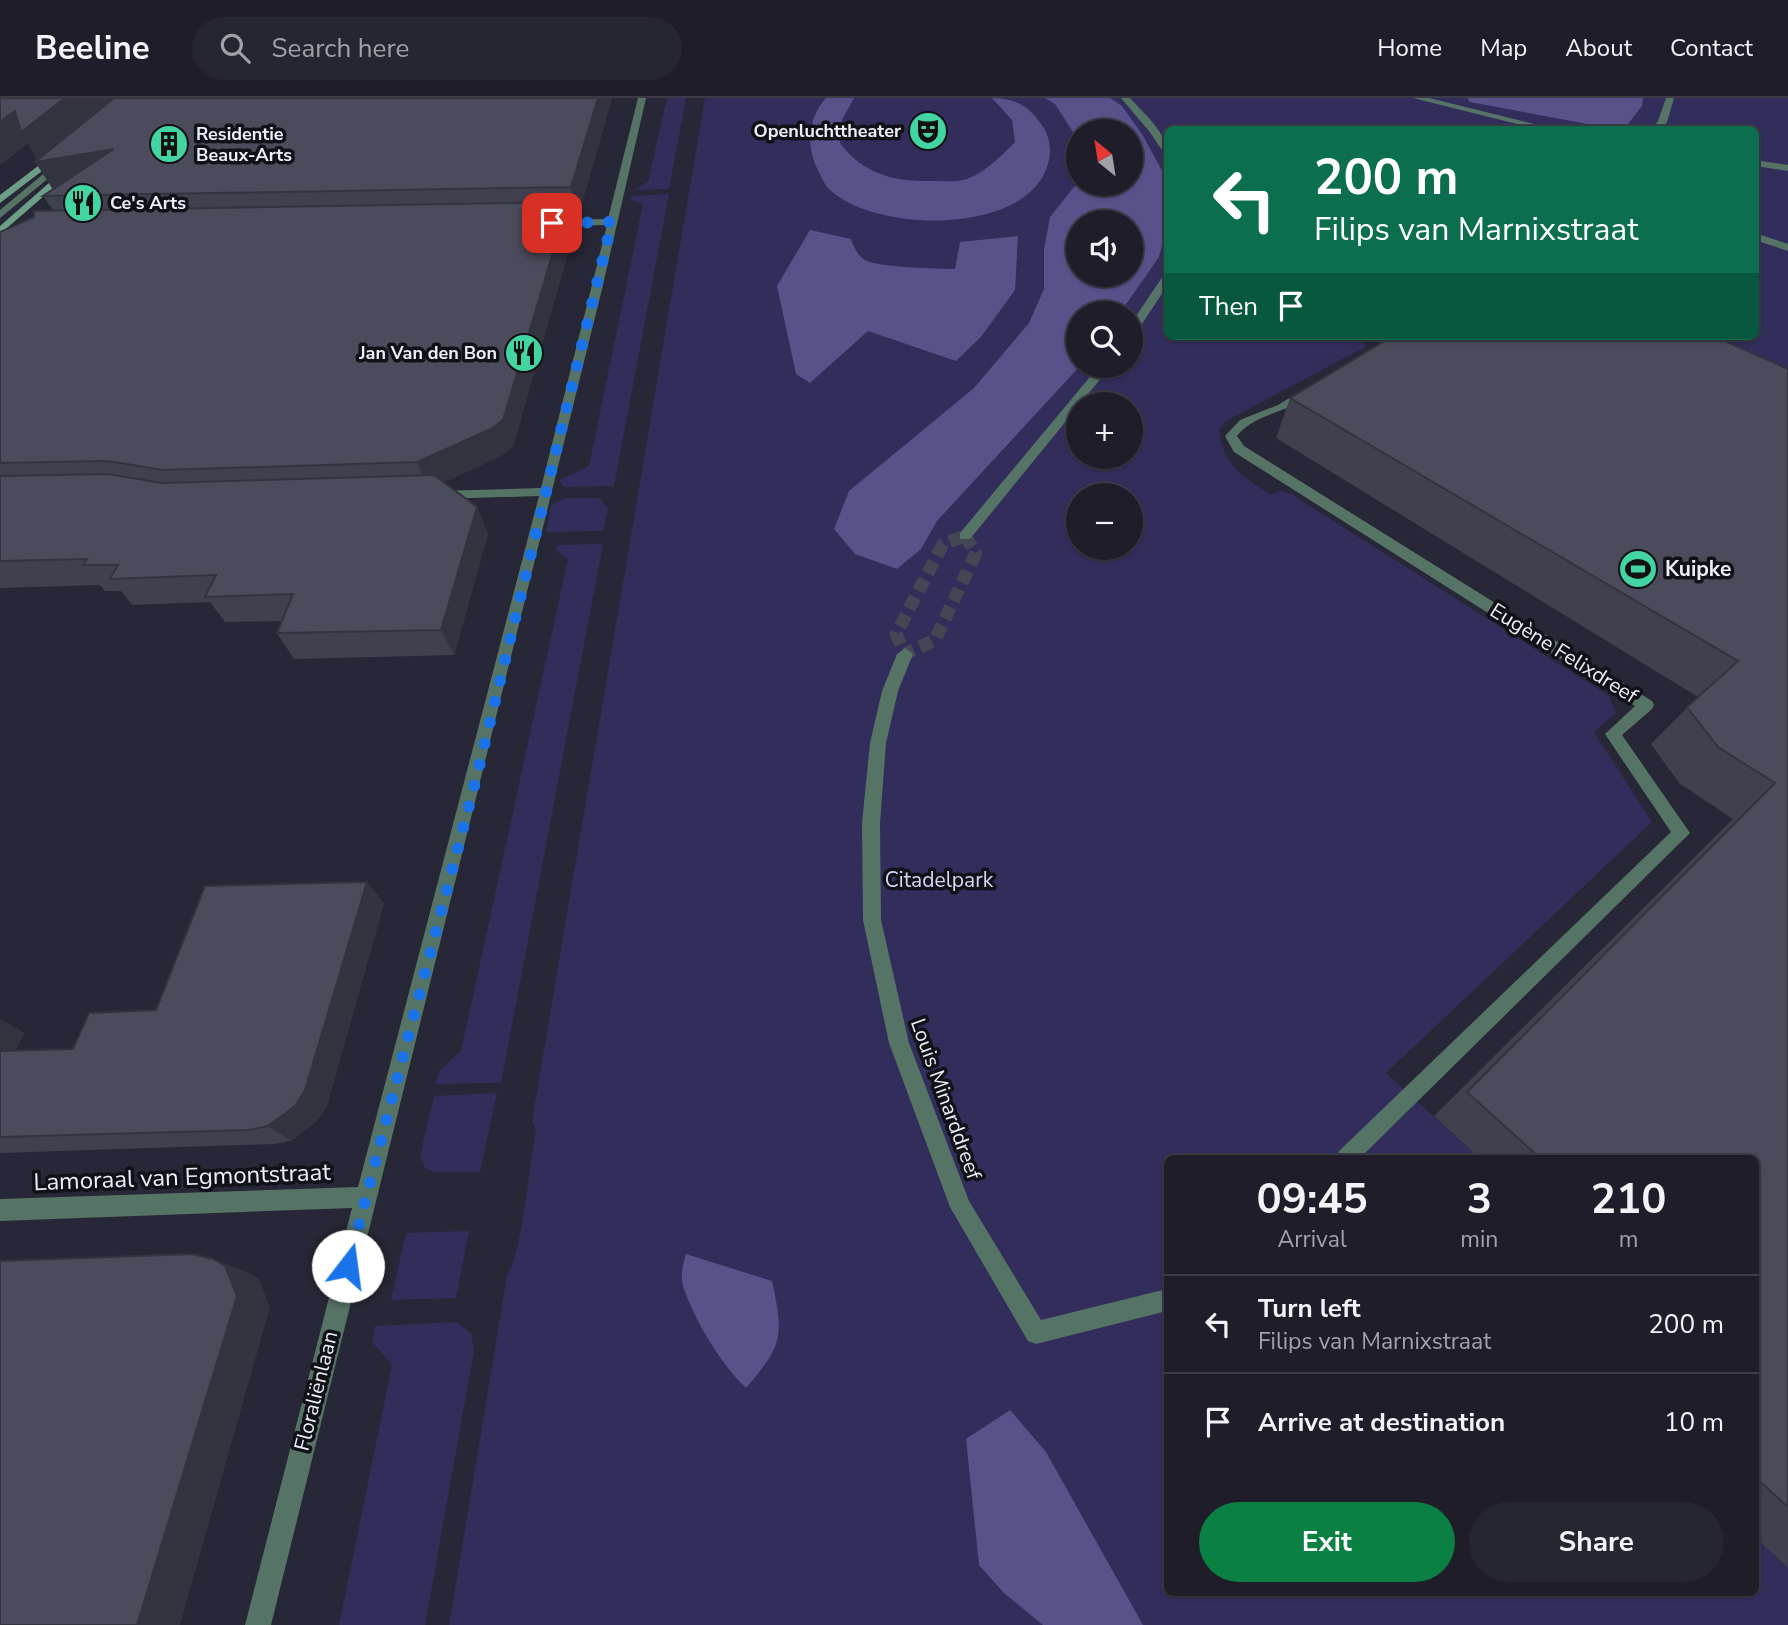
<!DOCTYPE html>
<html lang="en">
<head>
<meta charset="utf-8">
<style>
	body { margin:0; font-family:"Nunito Sans",sans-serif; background:#262631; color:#f1f3f6; height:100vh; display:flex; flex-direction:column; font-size:26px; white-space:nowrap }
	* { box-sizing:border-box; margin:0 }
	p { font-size:23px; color:#a1a2a8 }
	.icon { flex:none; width:38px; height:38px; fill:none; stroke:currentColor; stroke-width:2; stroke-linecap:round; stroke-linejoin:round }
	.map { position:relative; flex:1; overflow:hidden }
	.panel { position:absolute; left:1164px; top:1057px; width:595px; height:441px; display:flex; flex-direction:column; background:#1e1d29; border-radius:10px; box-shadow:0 2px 5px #0004,0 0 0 2px #3c3b46 }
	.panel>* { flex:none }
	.top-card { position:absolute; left:1164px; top:28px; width:595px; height:214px; border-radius:10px; box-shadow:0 2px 5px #0004,0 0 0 2px #3c3b46; background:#0b6e4f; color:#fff; overflow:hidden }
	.needle { width:46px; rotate:330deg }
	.fabs { position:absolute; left:1066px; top:21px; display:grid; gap:14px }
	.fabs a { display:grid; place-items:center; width:77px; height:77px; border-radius:50%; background:#1e1d29; box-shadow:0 2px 5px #0004,0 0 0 2px #3c3b46; font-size:35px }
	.pin { position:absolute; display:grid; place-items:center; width:60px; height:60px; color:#fff; margin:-30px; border-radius:14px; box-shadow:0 4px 10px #0006 }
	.me { position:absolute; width:77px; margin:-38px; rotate:15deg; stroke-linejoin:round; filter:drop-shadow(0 0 5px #0008) }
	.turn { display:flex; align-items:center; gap:24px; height:147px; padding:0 35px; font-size:32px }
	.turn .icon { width:91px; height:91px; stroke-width:2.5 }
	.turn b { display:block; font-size:49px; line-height:60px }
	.then { display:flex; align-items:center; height:66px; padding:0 35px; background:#0003; gap:14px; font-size:26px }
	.eta { display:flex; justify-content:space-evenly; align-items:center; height:119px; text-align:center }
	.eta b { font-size:42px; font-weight:700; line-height:49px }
	.cta { display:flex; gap:14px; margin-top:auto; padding:14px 35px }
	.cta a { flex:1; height:80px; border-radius:42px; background:#0b8043; color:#fff; font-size:28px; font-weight:700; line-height:80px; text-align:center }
	.cta a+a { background:#262631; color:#f1f3f6 }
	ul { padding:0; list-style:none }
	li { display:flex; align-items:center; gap:21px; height:98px; padding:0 35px; border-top:2px solid #3c3b46 }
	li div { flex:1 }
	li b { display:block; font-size:26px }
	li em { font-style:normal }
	header { display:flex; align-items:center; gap:42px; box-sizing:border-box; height:98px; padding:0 35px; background:#1e1d29; border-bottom:2px solid #3c3b46 }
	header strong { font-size:33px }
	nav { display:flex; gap:38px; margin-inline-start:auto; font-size:24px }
	.search { width:490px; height:63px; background:#262631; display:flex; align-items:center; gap:18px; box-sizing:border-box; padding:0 24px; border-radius:38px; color:#a1a2a8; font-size:26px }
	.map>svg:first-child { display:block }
</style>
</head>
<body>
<header>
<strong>Beeline</strong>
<div class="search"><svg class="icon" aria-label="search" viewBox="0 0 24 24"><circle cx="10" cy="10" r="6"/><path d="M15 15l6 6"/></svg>Search here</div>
<nav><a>Home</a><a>Map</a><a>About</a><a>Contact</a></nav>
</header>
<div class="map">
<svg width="1788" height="1527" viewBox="0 0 1788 1527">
	<rect width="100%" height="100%" fill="#282737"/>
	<path fill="#322d5b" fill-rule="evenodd" d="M667,0h19l-17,91 -35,1 14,-8z
		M705,0h1083v313l-159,-75h126v-206h-588v206h186l14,10 -141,75 -7,9c3,34 25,48 52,65l8,-4 12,3 318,202 7,17 -22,19 58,90 -266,251 93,85h-312v434h588v-55l33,31v57h-1339l58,-349c15,-23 23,-113 29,-146l-4,-9zM1078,33h52v53h-52zM1078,124h52v53h-52zM1078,215h52v53h-52zM1078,306h52v53h-52zM1078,397h52v53h-52z
		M669,96l-55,292 -50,1 -5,-7 30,-14 54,-262 -13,-4 2,-4z
		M565,400h34l9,10 -5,23 -57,1 5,-27z
		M603,446l-102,539 -66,1 5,-14 21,-19 107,-492 -12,-9 2,-5z
		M497,995l-17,79h-46l-9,-4 -5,-12 14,-60z
		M469,1133l-13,67 -65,2 15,-67z
		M456,1224l15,11 3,18 -49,274h-86l53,-260 -20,-23 3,-16z"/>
	<path fill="#57528a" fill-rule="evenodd" d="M826,0h28l-12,22 -2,23c25,33 56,39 96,38 8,0 19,1 27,-1 20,-5 38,-24 52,-38l-3,-22 -20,-22c22,0 36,7 49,26 9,11 11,27 7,40 -20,72 -172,69 -218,26 -5,-4 -8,-12 -11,-18 -13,-23 -12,-53 7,-74z
		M1045,0h65l12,8 20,28 23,42 2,50 -8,31 -39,56h-42l2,53 -143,155 -16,28 -24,20 -42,-15 -21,-25 15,-38 125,-103 55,-65 15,-34v-40l6,-32 28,-35 52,2v-53h-52v9l-23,-36zM1078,124h52v53h-52z
		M1467,0h176l-1,8 -17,22 -11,1 -144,-27z
		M810,132l41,9c3,9 7,18 16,22 14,6 70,8 88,8l5,-27 58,-6 -3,54 -34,47 -25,24 -88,-30 -58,52 -14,-9 -19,-88z
		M686,1156l86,27c12,56 11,64 -26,107 -26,-25 -51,-67 -63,-102 -3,-11 0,-21 3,-32z
		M1010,1312l36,42 97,173h-100l-39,-32 -25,-28 -13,-126z"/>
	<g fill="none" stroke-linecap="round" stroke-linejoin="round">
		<path stroke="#464554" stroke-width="13" stroke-dasharray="13 7" stroke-linecap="butt" d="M965,438l11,17 -41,87 -30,14 -9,-20 47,-90z"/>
		<path fill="#567466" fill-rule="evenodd" d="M59,63l8,2 -67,55v-8z"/>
		<path fill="#567466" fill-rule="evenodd" d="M638,0h8l-44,191 -331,1336h-26l107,-417 -352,13v-22l358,-12 181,-691 -102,3 -7,-4 7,-4 104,-3 66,-263 -55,1 -5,-3 5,-3 56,-1z
			M1121,0h9c14,16 37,34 37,56l-3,-1 -15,-22z
			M1413,0h16l130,32h-18z
			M1666,0h8l-7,24 -7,8h-9l7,-9z
			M1755,62l33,5v6l-33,-5z
			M1755,135l33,11v7l-33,-11z
			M1167,177v11l-33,50 -4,1v-12l33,-49z
			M1099,268h12l-141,173h-10v-6z
			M1304,291l10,3c-22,21 -58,20 -77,44l7,10 408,255 2,4 -2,4 -30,26 68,98 -330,325h-24l3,-7 332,-319 -66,-98 30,-28 -401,-254 -9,-16 15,-16 38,-15z
			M905,550l8,6 -15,37 -12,52 -6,80 1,97 28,123 60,158 72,119 126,-31v22l-131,33 -8,-3 -78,-134 -61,-164 -26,-123 -1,-97 8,-80 12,-52 15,-37z"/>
		<path fill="#6d9e88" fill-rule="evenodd" d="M55,55l8,2 -63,48v-8z
			M66,70l8,2 -74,64v-8z"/>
	</g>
	<path fill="#40404f" d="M0,0h612l-34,119h-6l3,11 -62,219 -12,9 -57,26 33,25 11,27 -34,121 -160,4 -17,-26 5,-12 -57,1 -15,-20 -78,3 -11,-14h-16l-5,-6 -100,3v-356l53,-22 -10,-14 10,-6 -15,-30 -10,-17 -28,22z
		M1788,271v1199l-33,-31v-379h-276l-45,-42 299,-297 -54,-36 -28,-39 47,-47 -422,-259 14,-40z
		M384,805l-57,203 -10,15 -26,20 -17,3 -274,9v-134l24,14 -9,18 58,-2z"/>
	<path fill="#343440" d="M65,0h52l-78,63 -11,-18 -28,22v-43l15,-11z
		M598,0h14l-34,119 -7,-30z
		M114,51l-60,42 -19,-29z
		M568,104l7,26 -62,219 -12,9 -72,33 -12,-27z
		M477,409l11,27 -34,121 -13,-25z
		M367,784l17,21 -57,203 -10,15 -26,20 -23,-15z
		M0,921l24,14 -17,36 -7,-4z
		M213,1161l35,13 11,7 11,28 -90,318h-43z"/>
	<path fill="#4b4b5c" stroke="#343440" stroke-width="2" d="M0,0h65l-44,34 -6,-21 -15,11z
		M114,0h484l-27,89 -528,9 71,-47 -79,13z
		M568,104l-65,218 -12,9 -74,33 -254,8 -55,-9 -108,2v-231l34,-15v-6z
		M1393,238h321l74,33v1138l-33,-30v-319h-215l-73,-66 308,-309 -57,-36 -31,-40 51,-46 -448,-263z
		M108,376l54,9 272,-8 43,32 -36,123 -164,3 16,-39 -88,3 11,-22 -106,4 8,-14h-35l4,-6 -87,2v-85z
		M367,784l-62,208 -10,16 -27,20 -19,4 -249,7v-86l73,-2 16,-36 67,-3 49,-124z
		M192,1156l21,5 12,7 12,30 -100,329h-137v-364z"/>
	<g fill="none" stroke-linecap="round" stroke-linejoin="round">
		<path stroke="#1a73e8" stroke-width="12" stroke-dasharray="0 21.6" d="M348,1168l129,-491 135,-553 -60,1"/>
	</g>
	<defs>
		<symbol id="theatre-disc" viewBox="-11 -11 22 22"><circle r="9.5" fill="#42d4a1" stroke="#111118"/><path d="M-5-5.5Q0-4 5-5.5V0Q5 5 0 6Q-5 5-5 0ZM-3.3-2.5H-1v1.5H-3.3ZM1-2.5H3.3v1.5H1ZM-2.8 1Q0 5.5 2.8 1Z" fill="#111"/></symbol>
		<symbol id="building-disc" viewBox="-11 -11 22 22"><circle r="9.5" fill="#42d4a1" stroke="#111118"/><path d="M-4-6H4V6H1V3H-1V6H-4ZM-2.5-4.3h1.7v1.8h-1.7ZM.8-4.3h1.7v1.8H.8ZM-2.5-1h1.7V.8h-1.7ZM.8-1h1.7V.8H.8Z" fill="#111"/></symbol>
		<symbol id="restaurant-disc" viewBox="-11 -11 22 22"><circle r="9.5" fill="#42d4a1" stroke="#111118"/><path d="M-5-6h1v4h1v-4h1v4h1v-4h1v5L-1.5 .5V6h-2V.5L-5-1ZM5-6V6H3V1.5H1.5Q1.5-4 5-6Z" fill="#111"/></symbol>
		<symbol id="stadium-disc" viewBox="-11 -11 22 22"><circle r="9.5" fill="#42d4a1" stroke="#111118"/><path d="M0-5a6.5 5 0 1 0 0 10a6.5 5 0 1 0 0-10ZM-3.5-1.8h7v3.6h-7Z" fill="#111"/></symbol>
	</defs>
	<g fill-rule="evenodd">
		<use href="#theatre-disc" x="906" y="11" width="44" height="44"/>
		<use href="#building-disc" x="147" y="24" width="44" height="44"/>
		<use href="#restaurant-disc" x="61" y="83" width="44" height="44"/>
		<use href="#restaurant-disc" x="502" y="233" width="44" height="44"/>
		<use href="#stadium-disc" x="1616" y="449" width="44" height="44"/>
	</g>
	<g text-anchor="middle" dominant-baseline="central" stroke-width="7" stroke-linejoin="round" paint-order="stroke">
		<g font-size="18" font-weight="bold" fill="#eeeef9" stroke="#111118" text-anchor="end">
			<text x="901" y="33">Openluchttheater</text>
			<text x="196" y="36" text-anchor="start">Residentie<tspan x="196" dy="21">Beaux-Arts</tspan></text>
			<text x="110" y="105" text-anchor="start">Ce's Arts</text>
			<text x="497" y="255">Jan Van den Bon</text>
		</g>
		<g font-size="21" font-weight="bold" fill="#eeeef9" stroke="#111118" text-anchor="start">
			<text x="1665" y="471">Kuipke</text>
		</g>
		<g font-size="21" fill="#eeeef9" stroke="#111118">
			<text transform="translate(1564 555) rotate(32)">Eugène Felixdreef</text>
			<text transform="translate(946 1001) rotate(70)">Louis Minarddreef</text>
			<text transform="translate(316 1293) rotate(-76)">Floraliënlaan</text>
		</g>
		<g font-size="21" fill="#d6d5f8" stroke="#111118">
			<text x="939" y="782">Citadelpark</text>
		</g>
		<g font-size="24" fill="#eeeef9" stroke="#111118">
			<text transform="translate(182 1079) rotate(-2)">Lamoraal van Egmontstraat</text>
		</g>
	</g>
</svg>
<div class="fabs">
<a><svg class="needle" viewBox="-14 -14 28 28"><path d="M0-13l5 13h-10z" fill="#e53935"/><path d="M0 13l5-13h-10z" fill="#a1a2a8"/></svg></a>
<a><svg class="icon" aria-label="sound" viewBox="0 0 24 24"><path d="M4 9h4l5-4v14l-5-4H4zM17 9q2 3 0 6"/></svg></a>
<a><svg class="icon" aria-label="search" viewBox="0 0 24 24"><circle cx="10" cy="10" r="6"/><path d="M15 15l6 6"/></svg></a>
<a>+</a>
<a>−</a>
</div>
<div class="pin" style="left:552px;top:125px;background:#d93025"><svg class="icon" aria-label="arrive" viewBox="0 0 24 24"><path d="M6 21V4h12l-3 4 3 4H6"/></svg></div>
<svg class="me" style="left:348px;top:1168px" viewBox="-20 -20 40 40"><circle r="19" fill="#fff"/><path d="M0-13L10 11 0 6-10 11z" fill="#1a73e8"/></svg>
<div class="top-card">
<div class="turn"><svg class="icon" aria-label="left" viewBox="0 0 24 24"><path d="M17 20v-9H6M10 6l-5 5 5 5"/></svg><div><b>200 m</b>Filips van Marnixstraat</div></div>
<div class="then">Then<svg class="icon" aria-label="arrive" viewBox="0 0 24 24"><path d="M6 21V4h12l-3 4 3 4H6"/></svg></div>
</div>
<section class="panel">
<div class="eta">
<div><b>09:45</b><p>Arrival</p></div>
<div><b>3</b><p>min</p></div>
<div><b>210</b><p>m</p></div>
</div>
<ul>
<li><svg class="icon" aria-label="left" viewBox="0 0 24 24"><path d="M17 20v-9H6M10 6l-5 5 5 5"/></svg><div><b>Turn left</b><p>Filips van Marnixstraat</p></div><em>200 m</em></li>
<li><svg class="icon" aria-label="arrive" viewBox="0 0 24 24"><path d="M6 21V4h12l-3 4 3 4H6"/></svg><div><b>Arrive at destination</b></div><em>10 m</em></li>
</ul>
<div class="cta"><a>Exit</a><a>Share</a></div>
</section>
</div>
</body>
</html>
